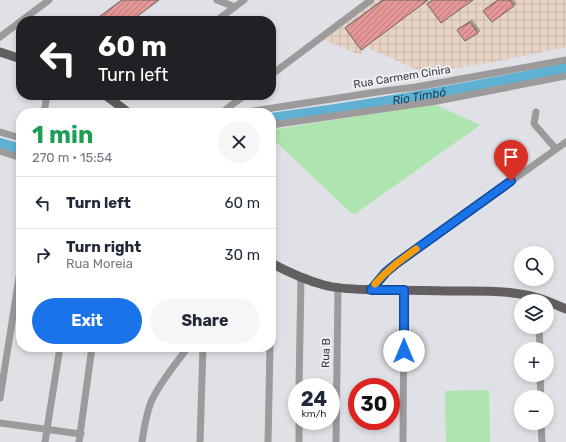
<!DOCTYPE html>
<html lang="en">
<head>
<meta charset="utf-8">
<style>
	body { margin:0; font-family:Rubik,sans-serif; background:#f6f6f7; color:#1f2937; height:100vh; display:flex; flex-direction:column; font-size:15px; white-space:nowrap }
	* { box-sizing:border-box; margin:0 }
	p { font-size:13px; color:#747a83 }
	.icon { flex:none; width:22px; height:22px; fill:none; stroke:currentColor; stroke-width:2; stroke-linecap:round; stroke-linejoin:round }
	.map { position:relative; flex:1; overflow:hidden }
	.side { position:absolute; left:16px; top:108px; width:260px; height:244px; display:flex; flex-direction:column; background:#fff; border-radius:16px; box-shadow:0 2px 6px #0003 }
	.side>* { flex:none }
	.guide { position:absolute; left:16px; top:16px; width:260px; height:84px; border-radius:16px; box-shadow:0 2px 6px #0003; background:#202124; color:#fff; overflow:hidden }
	.fabs { position:absolute; left:514px; top:246px; display:grid; gap:8px }
	.fabs a { display:grid; place-items:center; width:40px; height:40px; border-radius:50%; background:#fff; box-shadow:0 2px 6px #0003; font-size:20px }
	.speed { position:absolute; left:288px; top:378px; display:flex; gap:8px; font-size:20px; font-weight:700; text-align:center }
	.speed>* { display:grid; place-content:center; width:52px; height:52px; border-radius:50%; background:#fff; box-shadow:0 2px 6px #0003; line-height:1 }
	.speed small { font-size:10px; font-weight:400 }
	.speed .limit { border:6px solid #d22; background:#fff; color:#111 }
	.pin { position:absolute; display:grid; place-items:center; width:34px; height:34px; color:#fff; margin:-41px -17px; border-radius:50% 50% 50% 0; rotate:-45deg; box-shadow:0 0 4px #0007 }
	.pin .icon { rotate:45deg }
	.me { position:absolute; width:44px; margin:-22px; rotate:0deg; stroke-linejoin:round; filter:drop-shadow(0 0 3px #0008) }
	.turn { display:flex; align-items:center; gap:14px; height:84px; padding:0 16px; font-size:18px }
	.turn .icon { width:52px; height:52px; stroke-width:2.5 }
	.turn b { display:block; font-size:28px; line-height:34px }
	.round { display:grid; place-items:center; flex:none; width:42px; height:42px; border-radius:21px; background:#f6f6f7 }
	.overview { display:flex; align-items:center; justify-content:space-between; height:68px; padding:0 16px }
	h1 { font-size:24px; font-weight:700; line-height:30px; color:#1e9e55 }
	.button { display:flex; gap:8px; margin-top:auto; padding:8px 16px }
	.button a { flex:1; height:46px; border-radius:24px; background:#1a73e8; color:#fff; font-size:16px; font-weight:700; line-height:46px; text-align:center }
	.button a+a { background:#f6f6f7; color:#1f2937 }
	ul { padding:0; list-style:none }
	li { display:flex; align-items:center; gap:12px; height:52px; padding:0 16px; border-top:1px solid #e0e1e3 }
	li div { flex:1 }
	li b { display:block; font-size:15px }
	li em { font-style:normal }
	.map>svg:first-child { display:block }
</style>
</head>
<body>
<div class="map">
<svg width="566" height="442" viewBox="0 0 566 442">
	<defs>
		<pattern id="industrial-grid" width="8" height="8" patternUnits="userSpaceOnUse"><rect width="8" height="8" fill="#e8d4c5"/><path d="M0 4h8M4 0v8" fill="none" stroke="#c8b7aa"/></pattern>
		<pattern id="building-hatch" width="6" height="6" patternUnits="userSpaceOnUse"><rect width="6" height="6" fill="#e59795"/><path d="M-1 1l2-2M0 6l6-6M5 7l2-2" fill="none" stroke="#bb7c7b"/></pattern>
		<filter id="shadow"><feDropShadow dx="2" dy="-2" stdDeviation="0" flood-color="#0004"/></filter>
	</defs>
	<rect width="100%" height="100%" fill="#e0e1e6"/>
	<path fill="url(#industrial-grid)" d="M377,0h189v47l-67,14 -74,12 -59,-26 -6,8 -36,-15z"/>
	<path fill="#ade4af" d="M434,104l46,21 -125,89 -4,-1 -80,-76v-7z
		M489,390l1,52h-44l-1,-51z"/>
	<g fill="none" stroke-linecap="round" stroke-linejoin="round">
		<g stroke="#5fb1d4" stroke-width="12">
			<path id="s1" d="M271,119c99,-13 197,-30 295,-50"/>
			<path d="M0,144l21,6"/>
		</g>
	</g>
	<path fill="url(#building-hatch)" stroke="#696463" filter="url(#shadow)" d="M122,0h37l-28,21h-37z
		M383,0h45l-67,50 -16,-22z
		M433,0h40l-32,23 -14,-19z
		M498,0h12l4,6 -22,16 -9,-11z
		M470,22l8,11 -13,8 -8,-11z"/>
	<g fill="none" stroke-linecap="round" stroke-linejoin="round">
		<path stroke="#9c9a9a" stroke-width="7" d="M217,0l18,7
			M21,21l28,-21
			M216,21l28,-21
			M0,37l21,-16
			M271,75l100,-75
			M536,112l-2,11 1,2 21,24
			M44,113l3,-18
			M221,113l24,-18
			M240,113l144,-22 32,-4 150,-27
			M271,125l166,-24 129,-25
			M0,132l21,6
			M0,151l21,7
			M371,290l15,-18 11,-9 169,-121
			M271,305l1,-41
			M539,327l1,22
			M540,375l1,22
			M299,387l2,-109
			M0,398l21,-133
			M0,423l81,11
			M541,423l1,19
			M45,442l15,-95
			M79,442l13,-95
			M142,442c2,-14 4,-27 9,-40 9,-20 24,-37 37,-55
			M200,442l3,-95
			M268,442l2,-95
			M299,442v-21
			M336,442l2,-154
			M403,442l1,-152"/>
		<path stroke="#635e5f" stroke-width="9" d="M0,52l21,7
			M105,95l24,18
			M271,263c17,9 34,17 53,22 18,5 38,4 57,5 28,0 57,1 85,1 27,0 55,0 81,10
			M547,301l19,8"/>
	</g>
	<g fill="none" stroke-linecap="round" stroke-linejoin="round">
		<defs>
			<path id="route" d="M404,351v-61h-33l15,-18 11,-9 114,-82"/>
		</defs>
		<use href="#route" stroke="#114b97" stroke-width="10"/>
		<use href="#route" stroke="#1a73e8" stroke-width="7"/>
		<path stroke="#f59e0b" stroke-width="7" d="M375,284c12,-14 26,-24 41,-35"/>
	</g>
	<g text-anchor="middle" dominant-baseline="central" stroke-width="4" stroke-linejoin="round" paint-order="stroke">
		<g font-size="11" fill="#3b3c3d" stroke="#edeff3">
			<text transform="translate(402 77) rotate(-9)">Rua Carmem Cinira</text>
			<text transform="translate(326 353) rotate(-89)">Rua B</text>
		</g>
		<g font-size="12" font-style="italic" fill="#1a3f4f" stroke="#edeff3">
			<text stroke="none"><textPath href="#s1" startOffset="150">Rio Timbó</textPath></text>
		</g>
	</g>
</svg>
<div class="fabs">
<a><svg class="icon" aria-label="search" viewBox="0 0 24 24"><circle cx="10" cy="10" r="6"/><path d="M15 15l6 6"/></svg></a>
<a><svg class="icon" aria-label="layers" viewBox="0 0 24 24"><path d="M12 4l9 5-9 5-9-5zM3 14l9 5 9-5"/></svg></a>
<a>+</a>
<a>−</a>
</div>
<div class="speed"><div>24<small>km/h</small></div><div class="limit">30</div></div>
<div class="pin" style="left:511px;top:181px;background:#d93025"><svg class="icon" aria-label="arrive" viewBox="0 0 24 24"><path d="M6 21V4h12l-3 4 3 4H6"/></svg></div>
<svg class="me" style="left:404px;top:351px" viewBox="-20 -20 40 40"><circle r="19" fill="#fff"/><path d="M0-13L10 11 0 6-10 11z" fill="#1a73e8"/></svg>
<div class="guide">
<div class="turn"><svg class="icon" aria-label="left" viewBox="0 0 24 24"><path d="M17 20v-9H6M10 6l-5 5 5 5"/></svg><div><b>60 m</b>Turn left</div></div>
</div>
<section class="side">
<div class="overview"><div><h1>1 min</h1><p>270 m · 15:54</p></div><a class="round"><svg class="icon" aria-label="close" viewBox="0 0 24 24"><path d="M6 6l12 12M18 6L6 18"/></svg></a></div>
<ul>
<li><svg class="icon" aria-label="left" viewBox="0 0 24 24"><path d="M17 20v-9H6M10 6l-5 5 5 5"/></svg><div><b>Turn left</b></div><em>60 m</em></li>
<li><svg class="icon" aria-label="right" viewBox="0 0 24 24"><path d="M7 20v-9h11M14 6l5 5-5 5"/></svg><div><b>Turn right</b><p>Rua Moreia</p></div><em>30 m</em></li>
</ul>
<div class="button"><a>Exit</a><a>Share</a></div>
</section>
</div>
</body>
</html>
